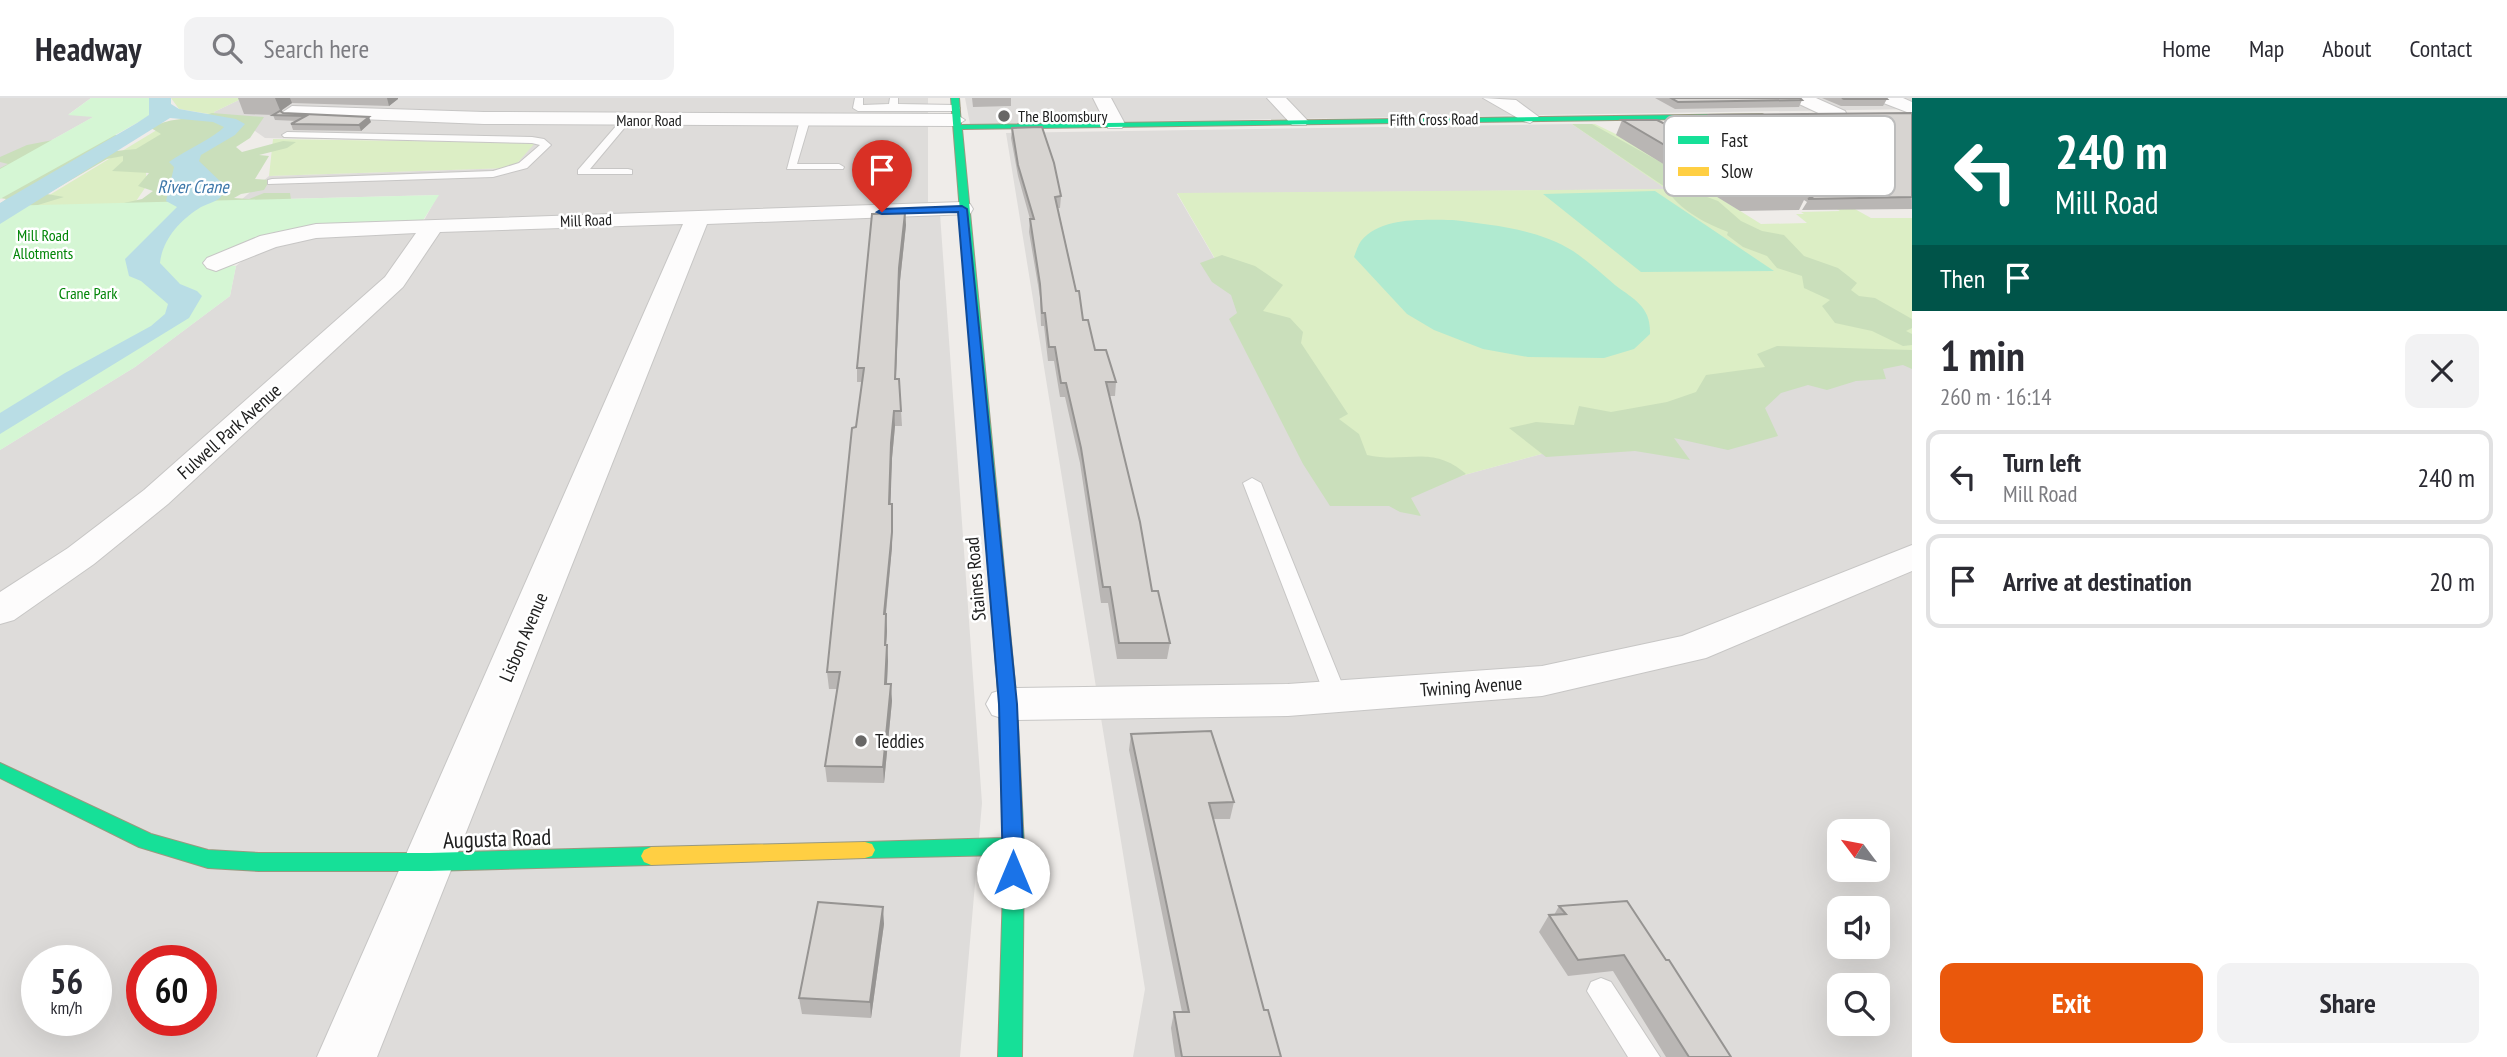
<!DOCTYPE html>
<html lang="en">
<head>
<meta charset="utf-8">
<style>
	body { margin:0; font-family:"PT Sans Narrow",sans-serif; background:#f2f2f3; color:#2b2b33; height:100vh; display:flex; flex-direction:column; font-size:26px; white-space:nowrap }
	* { box-sizing:border-box; margin:0 }
	p { font-size:23px; color:#7c7c81 }
	.icon { flex:none; width:38px; height:38px; fill:none; stroke:currentColor; stroke-width:2; stroke-linecap:round; stroke-linejoin:round }
	.map { position:relative; flex:1; overflow:hidden }
	.details { display:flex; flex-direction:column; background:#fff; width:595px }
	.details>* { flex:none }
	.banner { background:#00695c; color:#fff; overflow:hidden }
	.needle { width:46px; rotate:302deg }
	.tools { position:absolute; left:1827px; top:721px; display:grid; gap:14px }
	.tools a { display:grid; place-items:center; width:63px; height:63px; border-radius:14px; background:#fff; box-shadow:0 7px 28px #0002; font-size:35px }
	.speed { position:absolute; left:21px; top:847px; display:flex; gap:14px; font-size:35px; font-weight:700; text-align:center }
	.speed>* { display:grid; place-content:center; width:91px; height:91px; border-radius:50%; background:#fff; box-shadow:0 7px 28px #0002; line-height:1 }
	.speed small { font-size:18px; font-weight:400 }
	.speed .limit { border:10px solid #d22; background:#fff; color:#111 }
	.pin { position:absolute; display:grid; place-items:center; width:60px; height:60px; color:#fff; margin:-72px -30px; border-radius:50% 50% 50% 0; rotate:-45deg; box-shadow:0 0 7px #0007 }
	.pin .icon { rotate:45deg }
	.me { position:absolute; width:77px; margin:-38px; rotate:0deg; stroke-linejoin:round; filter:drop-shadow(0 0 5px #0008) }
	.turn { display:flex; align-items:center; gap:24px; height:147px; padding:0 28px; font-size:32px }
	.turn .icon { width:91px; height:91px; stroke-width:2.5 }
	.turn b { display:block; font-size:49px; line-height:60px }
	.then { display:flex; align-items:center; height:66px; padding:0 28px; background:#0003; gap:14px; font-size:26px }
	.round { display:grid; place-items:center; flex:none; width:74px; height:74px; border-radius:14px; background:#f2f2f3 }
	.summary { display:flex; align-items:center; justify-content:space-between; height:119px; padding:0 28px }
	h1 { font-size:42px; font-weight:600; line-height:52px }
	.button { display:flex; gap:14px; margin-top:auto; padding:14px 28px }
	.button a { flex:1; height:80px; border-radius:14px; background:#ea580c; color:#fff; font-size:28px; font-weight:600; line-height:80px; text-align:center }
	.button a+a { background:#f2f2f3; color:#2b2b33 }
	ul { padding:0; list-style:none }
	li { display:flex; align-items:center; gap:21px; height:94px; margin:0 14px 10px; padding:0 14px; border:4px solid #e1e1e2; border-radius:14px }
	li div { flex:1 }
	li b { display:block; font-size:26px }
	li em { font-style:normal }
	header { display:flex; align-items:center; gap:42px; box-sizing:border-box; height:98px; padding:0 35px; background:#fff; border-bottom:2px solid #e1e1e2 }
	header strong { font-size:33px }
	nav { display:flex; gap:38px; margin-inline-start:auto; font-size:24px }
	.search { width:490px; height:63px; background:#f2f2f3; display:flex; align-items:center; gap:18px; box-sizing:border-box; padding:0 24px; border-radius:14px; color:#7c7c81; font-size:26px }
	main { display:flex; flex:1; min-height:0 }
	.map>svg:first-child { display:block }
</style>
</head>
<body>
<header>
<strong>Headway</strong>
<div class="search"><svg class="icon" aria-label="search" viewBox="0 0 24 24"><circle cx="10" cy="10" r="6"/><path d="M15 15l6 6"/></svg>Search here</div>
<nav><a>Home</a><a>Map</a><a>About</a><a>Contact</a></nav>
</header>
<main>
<div class="map">
<svg width="1912" height="959" viewBox="0 0 1912 959">
	<rect width="100%" height="100%" fill="#efece9"/>
	<path fill="#dedcda" fill-rule="evenodd" d="M0,0h91l-22,16 26,2 -95,53z
		M243,0h685v108l-505,16 15,-27 -197,5 28,-24 244,-8 21,-25 -269,-5 -20,-14 -30,-9 -1,-3z
		M965,0h947v11l-942,15z
		M1572,26l96,65 -491,5 180,310 555,-150v703h-779l12,-68 -139,-856zM1839,733h39v39h-39zM1839,810h39v39h-39zM1839,887h39v39h-39z
		M940,116l42,589 -22,254h-960v-607l135,-83 95,-71 6,-30 15,-12 54,-17zM37,863h59v59h-59zM142,863h59v59h-59z"/>
	<path fill="#dceec5" d="M171,0h72l-29,14 1,3 -36,-6z
		M1572,26h23l27,13 139,87 46,-1 -11,-9h8l-3,-2 39,-1 -36,-22h15l52,29h41v136l-555,150 -180,-311 489,-4z
		M165,27l-19,47 1,13 -19,28 -128,12z
		M273,41l262,4 -22,25 -244,8z"/>
	<path fill="#cadfbb" d="M212,15l52,4 -14,21 -14,9 6,5 41,-11 13,1 -9,6 -28,7 10,1 -14,23 15,1 -6,10 -23,4 -7,4 15,1 15,-6h26l2,13 -168,-3 18,-4 11,-8 -15,-5 11,-13 -37,-2 11,-10v-5l-16,3 -60,35 17,3 -49,15 -15,-8 6,-5 -6,-1v-30l8,-4 -8,-2v-5l27,-12 26,-5 62,-5 19,3 -18,13 20,-2 25,-15 -10,-6c24,-13 36,-6 61,-15z
		M1572,26h20l79,44 -2,4 19,15 -20,2z
		M1670,96h29l19,7 23,20 21,10 22,4 20,21 34,12 19,15 -6,7 8,6 16,2 37,21v9l-6,3 6,3v11l-9,1 -31,-15 -37,-8 -13,-17 8,-6 -26,-12 -2,-12 -25,-8 -10,-12 -24,-9 -16,-12 1,-3c-19,-7 -46,-21 -58,-38z
		M1222,157l33,11 28,19 -20,26 27,7 13,14 -2,11 47,71 -9,5 20,15 8,21c40,9 64,-11 99,19l-55,24 10,18 -21,-4 -11,-6h-59l-27,-42 -74,-145 8,-6 -6,-18 -19,-13 -12,-19z
		M1777,248l135,4v19l-9,-4 -20,4 3,10 -30,2 -29,9 -19,-5 -27,8 -16,15 13,28 -50,14 -54,-12 16,22 -55,-9 -89,6 -37,-29 27,-6 38,3 5,-19 32,6 56,-10 29,-10 10,-17 59,-8 -8,-13z"/>
	<path fill="#d5f6d4" d="M91,0h80v6l-171,95v-30l93,-52 -25,-2z
		M439,97l-19,30 -104,6 -98,33 18,2 -6,30 -95,71 -135,83v-244z"/>
	<path fill="#b0ead0" d="M1655,93l119,80 -133,1 -98,-78z
		M1453,122c40,5 85,9 120,31 15,10 29,23 42,34 20,15 36,22 35,49l-16,15 -30,9 -76,-1 -45,-8 -49,-19 -27,-16 -53,-57c2,-5 4,-12 7,-16 20,-25 65,-21 92,-21z"/>
	<path fill="#b9dde5" d="M149,0h22v6l8,5 57,10 9,5 -10,11 -34,20 -2,6 23,22c0,2 0,10 0,12 -3,7 -18,9 -24,14 -19,12 -36,32 -38,54l20,21 17,7 5,5 -13,22 -189,116v-21l65,-40 86,-47 14,-12 3,-10 -27,-23 -12,-5 -4,-17 52,-52 -11,-6 8,-34 -5,-5c15,-11 45,-24 55,-35l-11,-5 -43,-4 -170,106v-21l137,-80 12,-8z"/>
	<g fill="none" stroke-linecap="round" stroke-linejoin="round">
		<defs>
			<path id="lane" d="M855,0h8v7l26,-1 1,-6h8v6l57,1 5,3 -5,3h-97l-5,-3z
				M805,19l5,3 -13,44h42l5,3 -1,2h-56l13,-49z
				M623,20l8,2 -41,49h38l4,1v4h-54v-4z
				M287,34l245,5 12,2 7,6 -24,23 -34,9 -225,7v-4l4,-1 221,-8 26,-8 21,-18 -8,-2 -248,-6 -2,-2z
				M1252,380l9,5 86,213 -3,5 -8,3 -8,-3 -3,-5 -82,-213z
				M1601,880l10,4 49,75h-32l-41,-66 4,-9z"/>
			<path id="street" d="M1093,0h18l14,26 -3,4h-14z
				M1267,0h19l22,23 -2,4h-14z
				M1483,0l33,2 23,17 -9,6 -7,-2z
				M1792,0h24l29,13 2,4 -2,4h-14l-36,-17z
				M1878,0h25l9,4v12l-31,-12z
				M292,8l192,6 472,2 9,6 -9,6 -472,-2 -199,-8 -2,-4z
				M962,104l8,2 3,5 -3,5 -263,10 -330,833h-60l366,-833 -243,8 -37,55 -235,217 -74,60 -80,56 -14,4v-32l68,-44 76,-58 241,-213 31,-44 -100,5 -40,9 -60,24 -9,-3 -4,-5 4,-5 53,-22 56,-12z
				M1912,447v26l-206,87 -164,38 -254,20 -280,4 -16,-5 -6,-11 6,-11 16,-5 280,-4 254,-18 140,-30z"/>
			<path id="fast" d="M951,0h8l2,27 801,-11 4,2 -4,2 -800,11 55,575 7,142 -2,211h-24l6,-202 -139,3 -7,-2 -3,-6 3,-6 7,-2 138,-4 -4,-134z
				M0,665l151,71 57,16 51,3h170l222,-6 7,3 3,6 -3,6 -7,3 -222,6h-170l-51,-3 -69,-21 -139,-69z"/>
			<path id="slow" d="M865,744l7,2 3,6 -3,6 -7,2 -214,7 -7,-3 -3,-6 3,-6 7,-3z"/>
		</defs>
		<use href="#lane" stroke="#c7c6c5" stroke-width="2"/>
		<use href="#street" stroke="#c7c6c5" stroke-width="2"/>
		<use href="#fast" stroke="#99997f" stroke-width="2"/>
		<use href="#slow" stroke="#99997f" stroke-width="2"/>
		<use href="#lane" fill="#fdfcfc" fill-rule="evenodd"/>
		<use href="#street" fill="#fdfcfc" fill-rule="evenodd"/>
		<use href="#fast" fill="#16e098" fill-rule="evenodd"/>
		<use href="#slow" fill="#ffcf43" fill-rule="evenodd"/>
	</g>
	<path fill="#b9b6b4" fill-rule="evenodd" d="M238,0h160v1l-9,7 -97,-3 -10,7 1,3 88,9 -10,9 -68,-1 -2,-6 6,-3 -22,-1 -2,-5 -29,-1z
		M972,0h39v8l-38,1z
		M1655,0h145l2,2 -3,7 -124,2z
		M1822,0h64l1,1 -4,7h-42z
		M1912,15v96l-110,1 5,-8 -3,-2 -5,10 -59,1 -124,-76 6,-15 56,10 2,-6h27l3,-9zM1785,66l26,14 -14,3 -3,6 -12,-6h8l5,-11z
		M1012,30l49,68 -1,12h-2l25,112 12,30 21,32 -1,14h-5l42,195 18,52 -3,16h-50l-9,-56h-7l-21,-140 -15,-66h-5l-6,-36h-6l-4,-35h-3l-1,-29 -11,-65 1,-13 -12,-43 -7,-38z
		M905,115l1,12 -6,56 -4,98h3l3,47h-7l-3,32 -2,46 3,16 -1,27 -6,67 1,17 -1,14h1l1,16 -1,23 5,17 -8,82 -57,-1 -2,-16 12,-77h-8l-2,-17 35,-290h-5v-14z
		M1131,636l103,68 -4,17h-17l51,191 17,47h-106l-4,-29 3,-16h8l-53,-262z
		M1627,803l104,156h-65l-53,-86 -45,5 -29,-44 10,-17h5l5,-9z
		M884,826l-13,94 -69,-4 -3,-16z"/>
	<path fill="#969492" d="M275,0h15l2,5 -10,7v5z
		M387,0h11v1l-9,7z
		M369,19l2,5 -10,9 -2,-6z
		M1771,45l-5,11 -11,1 5,-10z
		M905,115l1,12 -6,56 -5,113v-15l4,-111z
		M894,313l1,15 -3,32 -2,62 -1,-16 2,-61z
		M892,406v43l-8,84v-17z
		M886,516l1,17 -2,30v-16z
		M887,547l1,16 -2,40 -1,-17z
		M891,586l1,17 -8,82 -1,-16z
		M883,809l1,17 -13,94 -1,-16z"/>
	<path fill="#d7d4d1" stroke="#969492" stroke-width="2" d="M1671,0h129l2,2 -124,2z
		M1842,0h44l1,1h-43z
		M280,13l3,2 86,4 -10,8 -68,-1 15,-8 -33,-1z
		M1912,15v84l-104,2 10,-5 -21,-13 20,-5 1,-8 -47,-25 -11,2v4l35,21h-17l-98,-46 48,1 -18,-10z
		M1622,22h35l150,73 -59,1z
		M1042,29l12,36 7,33 -6,1 21,94h3l4,29h5l7,30h11l10,32h-10l34,140 12,69h6l12,52h-51l-9,-56h-7l-22,-139 -15,-65h-5l-6,-36h-6l-4,-34h-3l-2,-29 -10,-65h4l-16,-54 -6,-37z
		M905,115l-6,55 -4,111h4l2,32h-7l-3,32 -2,61h3v28l-8,82h2l-1,31h2l-2,39h6l-8,83 -58,-1 15,-94h-13l25,-244 4,-1 8,-59h-7l15,-154z
		M1211,633l23,71 -25,1 55,207h4l13,47h-99l-8,-45h15l-58,-278z
		M1627,803l39,59h3l62,97h-42l-65,-102 -46,5 -29,-45 17,-1 -7,-8z
		M818,804l65,5 -13,95 -71,-4z"/>
	<path fill="#1a73e8" stroke="#114b97" stroke-width="2" d="M962,108l5,3 50,495 7,169 -3,6 -8,2 -7,-2 -3,-6 -4,-169 -41,-492 -76,2 -5,-2 5,-3z"/>
	<g fill="#686766" stroke="#fff" stroke-width="2.5">
		<circle cx="1004" cy="18" r="7"/>
		<circle cx="861" cy="643" r="7"/>
	</g>
	<g text-anchor="middle" dominant-baseline="central" stroke-width="5" stroke-linejoin="round" paint-order="stroke">
		<g font-size="16" fill="#202020" stroke="#fff" text-anchor="start">
			<text x="1018" y="18">The Bloomsbury</text>
		</g>
		<g font-size="16" fill="#202020" stroke="#fff">
			<text transform="translate(1434 21) rotate(-1)">Fifth Cross Road</text>
			<text x="649" y="22">Manor Road</text>
			<text transform="translate(586 122) rotate(-2)">Mill Road</text>
		</g>
		<g font-size="16" fill="#028608" stroke="#fff">
			<text x="43" y="137">Mill Road<tspan x="43" dy="18">Allotments</tspan></text>
			<text x="88" y="195">Crane Park</text>
		</g>
		<g font-size="18" font-style="italic" fill="#3d77a9" stroke="#fff">
			<text x="193" y="88">River Crane</text>
		</g>
		<g font-size="19" fill="#202020" stroke="#fff">
			<text transform="translate(229 333) rotate(-42)">Fulwell Park Avenue</text>
			<text transform="translate(975 481) rotate(-95)">Staines Road</text>
			<text transform="translate(523 539) rotate(-67)">Lisbon Avenue</text>
			<text transform="translate(1471 588) rotate(-4)">Twining Avenue</text>
		</g>
		<g font-size="19" fill="#202020" stroke="#fff" text-anchor="start">
			<text x="875" y="643">Teddies</text>
		</g>
		<g font-size="23" fill="#202020" stroke="#fff">
			<text transform="translate(497 740) rotate(-2)">Augusta Road</text>
		</g>
	</g>
	<rect x="1664" y="18" width="231" height="80" rx="10" fill="#fff" stroke="#bcbcbc" stroke-width="2"/>
	<rect x="1678" y="38" width="31" height="8" fill="#16e098"/>
	<rect x="1678" y="69" width="31" height="9" fill="#ffcf43"/>
	<g font-size="19" fill="#202020">
		<text x="1721" y="49">Fast</text>
		<text x="1721" y="80">Slow</text>
	</g>
</svg>
<div class="tools">
<a><svg class="needle" viewBox="-14 -14 28 28"><path d="M0-13l5 13h-10z" fill="#e53935"/><path d="M0 13l5-13h-10z" fill="#7c7c81"/></svg></a>
<a><svg class="icon" aria-label="sound" viewBox="0 0 24 24"><path d="M4 9h4l5-4v14l-5-4H4zM17 9q2 3 0 6"/></svg></a>
<a><svg class="icon" aria-label="search" viewBox="0 0 24 24"><circle cx="10" cy="10" r="6"/><path d="M15 15l6 6"/></svg></a>
</div>
<div class="speed"><div>56<small>km/h</small></div><div class="limit">60</div></div>
<div class="pin" style="left:882px;top:114px;background:#d93025"><svg class="icon" aria-label="arrive" viewBox="0 0 24 24"><path d="M6 21V4h12l-3 4 3 4H6"/></svg></div>
<svg class="me" style="left:1013px;top:775px" viewBox="-20 -20 40 40"><circle r="19" fill="#fff"/><path d="M0-13L10 11 0 6-10 11z" fill="#1a73e8"/></svg>
</div>
<section class="details">
<div class="banner">
<div class="turn"><svg class="icon" aria-label="left" viewBox="0 0 24 24"><path d="M17 20v-9H6M10 6l-5 5 5 5"/></svg><div><b>240 m</b>Mill Road</div></div>
<div class="then">Then<svg class="icon" aria-label="arrive" viewBox="0 0 24 24"><path d="M6 21V4h12l-3 4 3 4H6"/></svg></div>
</div>
<div class="summary"><div><h1>1 min</h1><p>260 m · 16:14</p></div><a class="round"><svg class="icon" aria-label="close" viewBox="0 0 24 24"><path d="M6 6l12 12M18 6L6 18"/></svg></a></div>
<ul>
<li><svg class="icon" aria-label="left" viewBox="0 0 24 24"><path d="M17 20v-9H6M10 6l-5 5 5 5"/></svg><div><b>Turn left</b><p>Mill Road</p></div><em>240 m</em></li>
<li><svg class="icon" aria-label="arrive" viewBox="0 0 24 24"><path d="M6 21V4h12l-3 4 3 4H6"/></svg><div><b>Arrive at destination</b></div><em>20 m</em></li>
</ul>
<div class="button"><a>Exit</a><a>Share</a></div>
</section>
</main>
</body>
</html>
